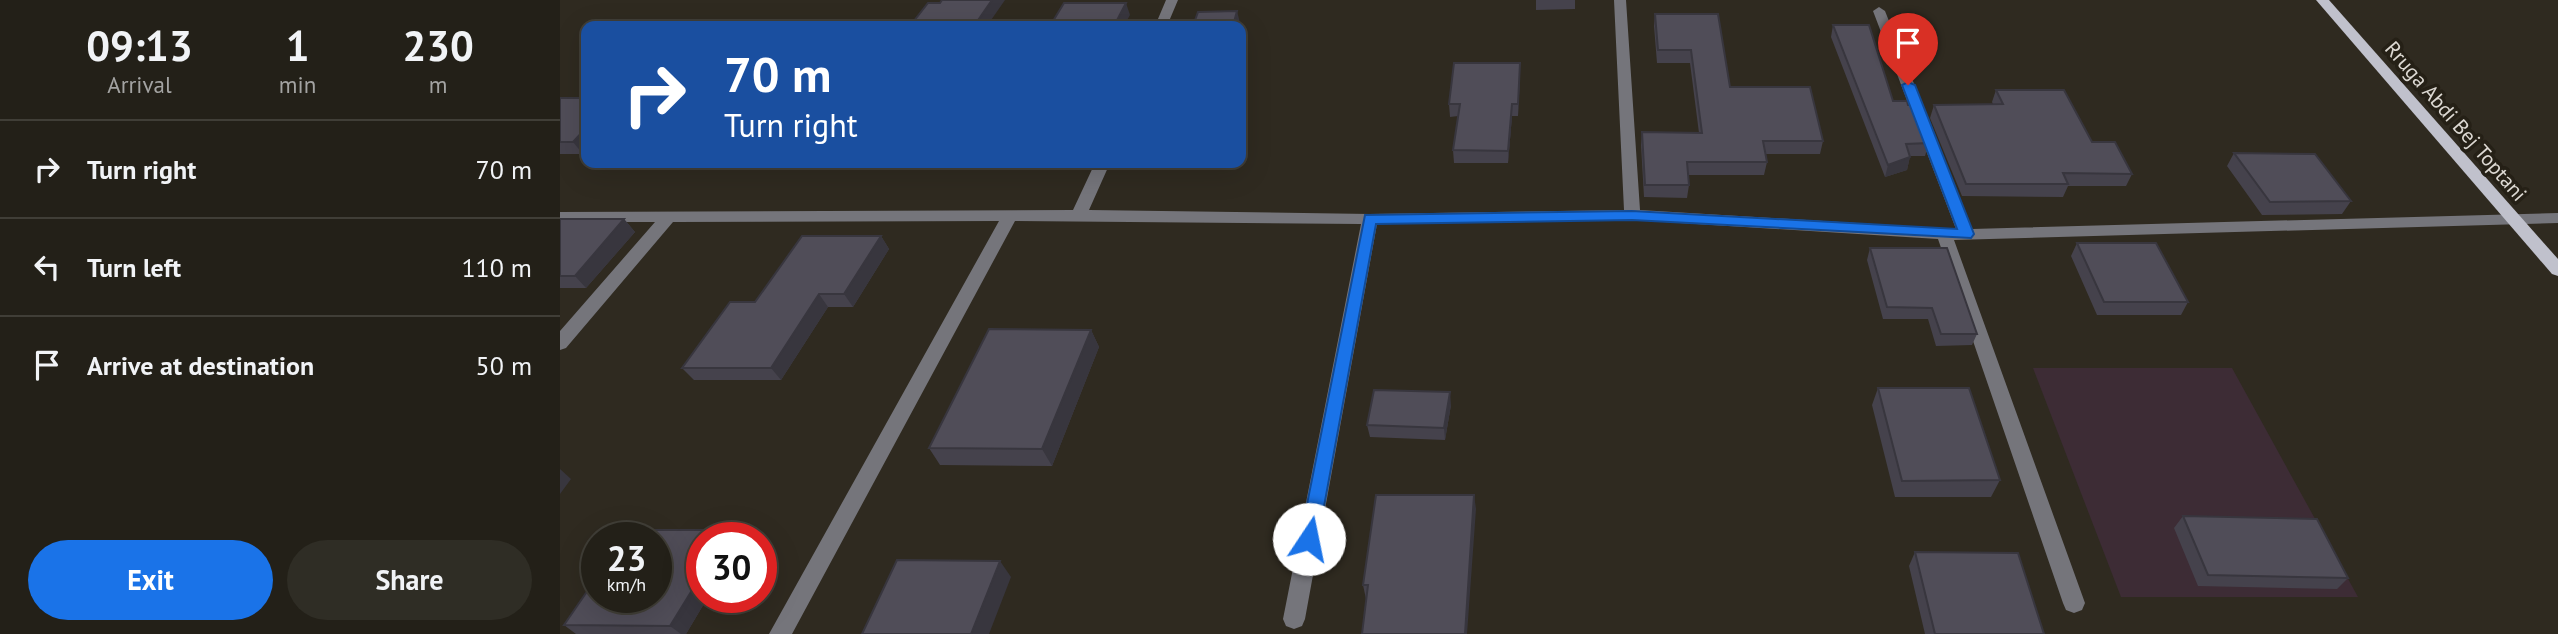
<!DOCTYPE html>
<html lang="en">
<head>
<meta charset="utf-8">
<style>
	body { margin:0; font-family:"PT Sans",sans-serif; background:#2f2d25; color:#f1f3f6; height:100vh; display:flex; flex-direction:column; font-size:26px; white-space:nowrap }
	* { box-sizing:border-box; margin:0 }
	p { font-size:23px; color:#a3a3a2 }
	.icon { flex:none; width:38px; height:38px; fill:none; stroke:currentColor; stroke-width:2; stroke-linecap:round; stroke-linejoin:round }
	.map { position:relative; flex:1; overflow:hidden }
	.drawer { display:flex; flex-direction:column; background:#232018; width:560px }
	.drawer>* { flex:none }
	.top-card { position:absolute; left:21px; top:21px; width:665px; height:147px; border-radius:14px; box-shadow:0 7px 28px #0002,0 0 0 2px #403e37; background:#1a4fa0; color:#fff; overflow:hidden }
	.speed { position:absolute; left:21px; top:522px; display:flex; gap:14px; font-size:35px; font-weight:700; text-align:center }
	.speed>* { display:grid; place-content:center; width:91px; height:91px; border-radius:50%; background:#232018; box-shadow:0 7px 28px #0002,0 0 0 2px #403e37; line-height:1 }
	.speed small { font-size:18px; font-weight:400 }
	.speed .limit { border:10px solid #d22; background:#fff; color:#111 }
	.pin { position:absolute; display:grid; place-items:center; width:60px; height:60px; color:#fff; margin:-72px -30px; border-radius:50% 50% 50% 0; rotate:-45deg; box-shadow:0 0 7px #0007 }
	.pin .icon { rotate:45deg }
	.me { position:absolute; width:77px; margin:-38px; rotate:11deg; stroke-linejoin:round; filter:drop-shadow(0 0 5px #0008) }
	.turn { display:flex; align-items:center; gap:24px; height:147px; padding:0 28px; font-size:32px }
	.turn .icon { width:91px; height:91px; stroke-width:2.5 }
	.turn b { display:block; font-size:49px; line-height:60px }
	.eta { display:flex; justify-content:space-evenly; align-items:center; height:119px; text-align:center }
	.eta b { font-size:42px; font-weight:700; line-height:49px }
	.cta { display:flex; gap:14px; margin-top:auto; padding:14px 28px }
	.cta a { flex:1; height:80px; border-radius:42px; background:#1a73e8; color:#fff; font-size:28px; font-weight:700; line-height:80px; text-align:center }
	.cta a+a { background:#2f2d25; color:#f1f3f6 }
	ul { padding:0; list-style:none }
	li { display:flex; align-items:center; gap:21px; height:98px; padding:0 28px; border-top:2px solid #403e37 }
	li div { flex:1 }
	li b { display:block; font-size:26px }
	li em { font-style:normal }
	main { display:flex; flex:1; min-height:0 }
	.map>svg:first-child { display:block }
</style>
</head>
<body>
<main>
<section class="drawer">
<div class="eta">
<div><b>09:13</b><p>Arrival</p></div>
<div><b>1</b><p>min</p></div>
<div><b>230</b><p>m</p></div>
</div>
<ul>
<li><svg class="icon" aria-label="right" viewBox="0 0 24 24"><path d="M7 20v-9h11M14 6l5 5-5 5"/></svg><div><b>Turn right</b></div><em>70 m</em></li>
<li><svg class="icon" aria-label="left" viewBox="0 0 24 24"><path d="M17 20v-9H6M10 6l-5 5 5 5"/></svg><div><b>Turn left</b></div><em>110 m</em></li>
<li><svg class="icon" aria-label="arrive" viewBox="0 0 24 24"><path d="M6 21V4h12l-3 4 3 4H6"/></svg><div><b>Arrive at destination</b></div><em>50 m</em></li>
</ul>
<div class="cta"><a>Exit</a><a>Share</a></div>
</section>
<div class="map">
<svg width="1998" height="634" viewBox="0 0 1998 634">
	<rect width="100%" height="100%" fill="#2f2a20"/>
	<path fill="#3d2c35" d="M1473,368h199l126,229h-237z"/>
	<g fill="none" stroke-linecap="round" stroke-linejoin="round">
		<path fill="#75757b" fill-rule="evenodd" d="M606,0h12l-11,26h-12z
			M1054,0h12l14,210 316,19 -83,-218 6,-4 6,4 87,218 586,-16v10l-604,17 131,363 -3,7 -8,3 -8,-3 -3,-7 -125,-364 -306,-19 -255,4 -72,395 -3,7 -8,3 -8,-3 -3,-7 78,-395 -346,-3 -223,413h-23l230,-413 -326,1 -107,126 -6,2v-19l95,-109h-95v-10l513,-2 22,-47h15l-21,47 281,4 254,-4z"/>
		<path fill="#c0c1cc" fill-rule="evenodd" d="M1756,0h13l229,259v17l-6,-2z"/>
	</g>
	<path fill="#45424c" d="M976,0h39v9l-39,1z
		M1095,14l75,73 93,54 -3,13h-55l2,8 -3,13h-76l1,10 -2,13 -43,-1 -3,-52 1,-13 57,1 -9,-70h-33l-3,-37z
		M1273,25l60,76 36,42 -4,13h-15l-3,14 -22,7 -54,-140z
		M960,76l-2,40h-6l-4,47h-54l-1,-13 5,-34 -8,1 -1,-13z
		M1436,90l96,52 40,32 -6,12h-58l-5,11 -101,-1 -32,-78 4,-13 59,-1 -1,-2z
		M0,98h26v53l-3,3h-23z
		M1674,153l117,48 -9,13 -80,1 -35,-49z
		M0,219h64l11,13 -49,56h-26z
		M321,236l8,13 -36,58h-25l-47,73h-87l-12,-12z
		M1517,243l111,59 -7,13h-84l-26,-59z
		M1310,248l107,86 -5,11 -36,1 -8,-27h-45l-16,-59z
		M531,330l8,17 -47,119 -112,-1 -11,-17z
		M1318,388l122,92 -9,17h-96l-23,-92z
		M891,405l-6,35 -75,-3 -3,-12z
		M916,509l-110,90 -3,-14z
		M1623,516l165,62 -11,11 -139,-3 -24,-58z
		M1355,552l129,82h-119l-16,-68z
		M142,597h6l-22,37h-110l-12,-9z"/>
	<path fill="#38363e" d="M432,0h13l-18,26h-13z
		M566,3l4,12 -6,11h-10z
		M677,11l3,12 -1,3h-6z
		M960,63v13l-2,40v-12z
		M952,104v12l-4,47v-12z
		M26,128v23l-3,3 -10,-12z
		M1350,157l-3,13 -22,7 3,-12z
		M64,219l11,13 -49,56 -11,-12z
		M321,236l8,13 -36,58 -9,-13z
		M259,294l9,13 -47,73 -10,-12z
		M531,330l8,17 -47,119 -10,-17z
		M890,392l1,13 -6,35 -1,-12z
		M0,469l11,10 -11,15z
		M914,495l2,14 -9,125h-2z
		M168,530l7,7h-11z
		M440,561l11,16 -22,57h-18z
		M142,574v23h6l-22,37h-5l-11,-8z"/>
	<path fill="#504d58" stroke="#38363e" stroke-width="2" d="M382,0h50l-18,26h-64l18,-23h12z
		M504,3h62l-12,23h-64z
		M677,11l-4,15h-40l5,-14z
		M1095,14h63l12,73h80l13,54h-60l4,21h-80l2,23h-44l-3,-53 60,1 -11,-83h-33z
		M1273,25h36l24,76h14l1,4h6l15,38 -23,1 4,13 -22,8z
		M894,63h66l-2,41h-6l-4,47 -55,-1 7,-46h-11z
		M1436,90h68l28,52h23l17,32 -69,-1 5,11h-102l-32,-79 69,-1z
		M0,98h26v30l-13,14h-13z
		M1674,153l81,1 36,47 -81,1z
		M0,219h64l-49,57h-15z
		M242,236h79l-37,58h-25l-48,74h-89l48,-66h25z
		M1517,243h79l32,59h-84z
		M1310,248h77l30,86h-36l-9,-26 -45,-1z
		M429,329l102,1 -49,119 -113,-1z
		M1318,388h91l31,92 -98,1z
		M814,390l76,2 -6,36 -77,-3z
		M816,495h98l-9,139h-103l6,-49h-5z
		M1623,516l134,3 31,59 -140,-3z
		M69,530h99l-4,7h-22v37l-32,52 -106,-1 33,-48v20h59v-60h-32z
		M1355,552l103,1 26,81h-109z
		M337,560l103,1 -29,73h-109z"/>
	<path fill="#1a73e8" stroke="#114b97" stroke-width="2" d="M1348,82l7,3 59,149 -3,4 -339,-18 -256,4 -58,315 -2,6 -7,2 -7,-2 -2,-6 65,-324 267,-4 325,18 -55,-144z"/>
	<g text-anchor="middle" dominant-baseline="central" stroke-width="7" stroke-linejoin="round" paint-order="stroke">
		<g font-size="21" fill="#dcd8d2" stroke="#252016">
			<text transform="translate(1896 121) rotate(49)">Rruga Abdi Bej Toptani</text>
		</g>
	</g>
</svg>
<div class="speed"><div>23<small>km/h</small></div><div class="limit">30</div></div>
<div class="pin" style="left:1348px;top:85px;background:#d93025"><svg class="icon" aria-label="arrive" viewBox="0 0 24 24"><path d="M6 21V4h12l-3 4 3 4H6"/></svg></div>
<svg class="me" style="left:749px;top:539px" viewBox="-20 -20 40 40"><circle r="19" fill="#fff"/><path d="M0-13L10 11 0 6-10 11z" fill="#1a73e8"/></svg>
<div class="top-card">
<div class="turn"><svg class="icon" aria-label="right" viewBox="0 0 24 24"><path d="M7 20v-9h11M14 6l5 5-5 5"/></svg><div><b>70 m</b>Turn right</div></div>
</div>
</div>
</main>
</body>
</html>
